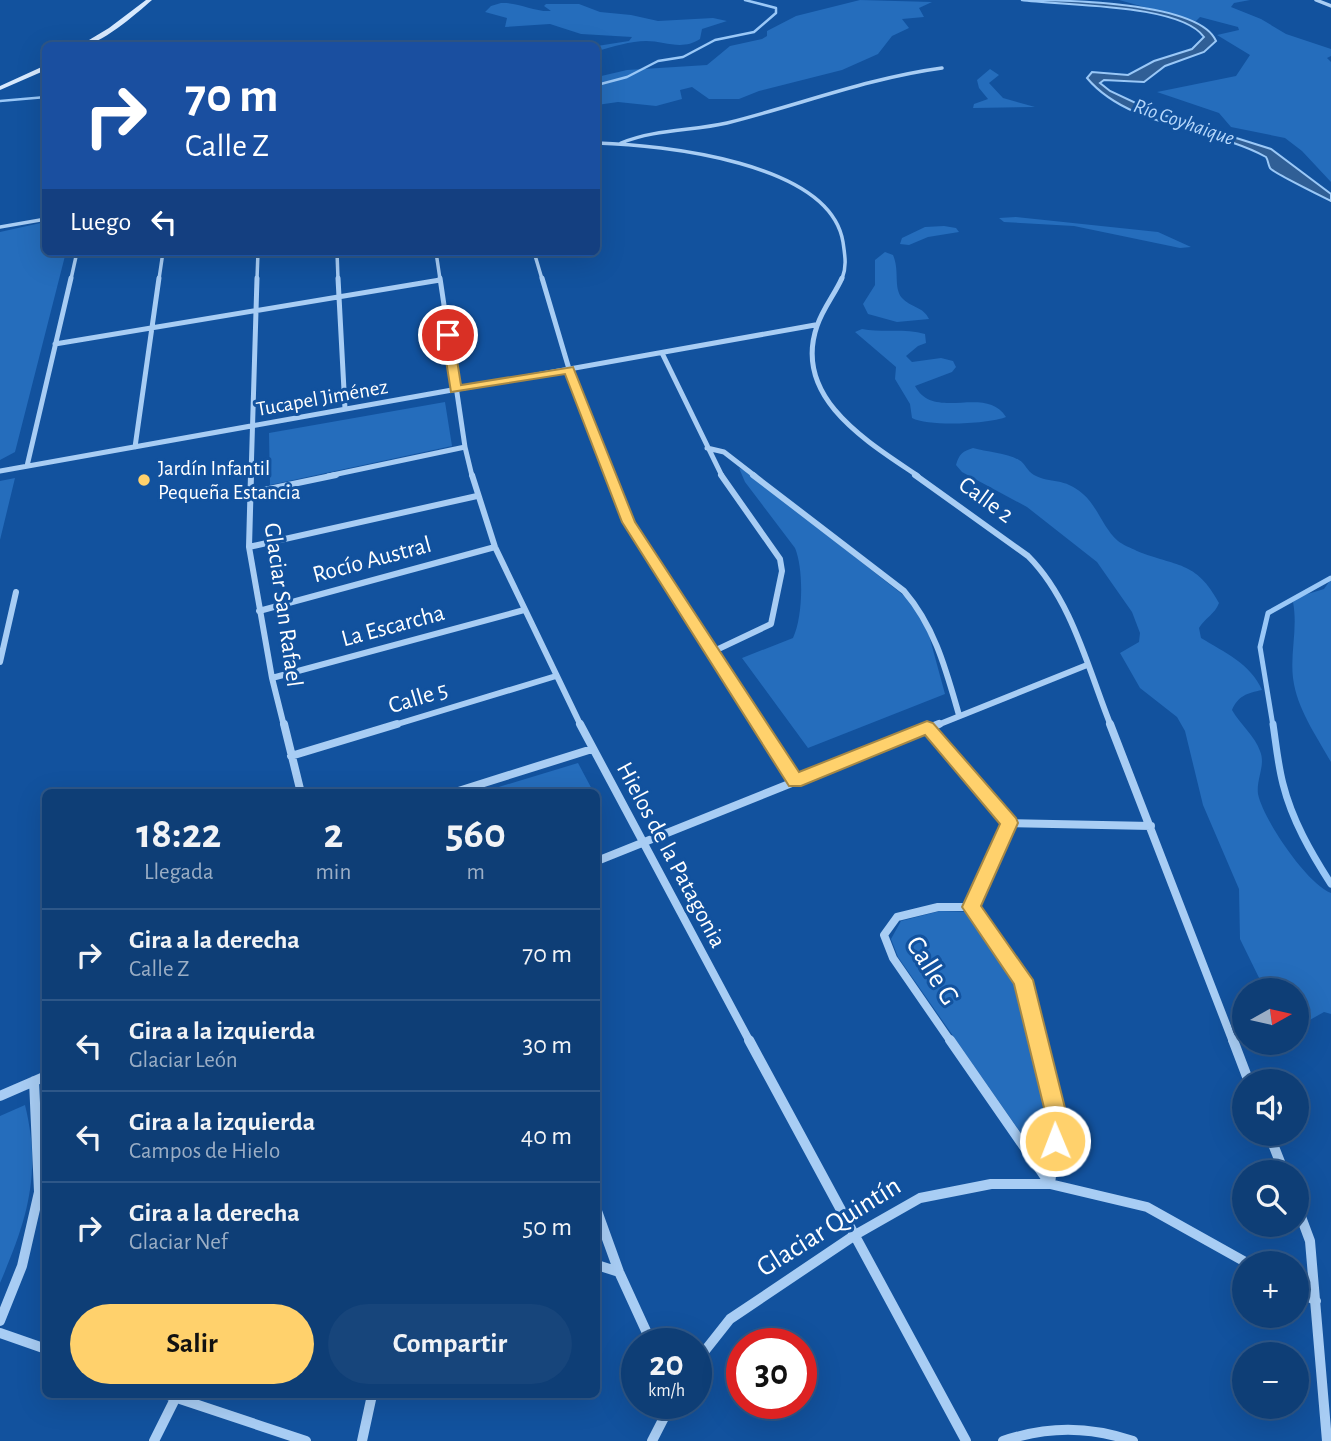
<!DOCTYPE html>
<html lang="es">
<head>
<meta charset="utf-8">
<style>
	body { margin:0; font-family:"Alegreya Sans",sans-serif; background:#17457b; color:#f1f3f6; height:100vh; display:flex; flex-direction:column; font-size:26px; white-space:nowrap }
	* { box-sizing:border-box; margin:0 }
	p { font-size:23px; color:#9baec5 }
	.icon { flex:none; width:38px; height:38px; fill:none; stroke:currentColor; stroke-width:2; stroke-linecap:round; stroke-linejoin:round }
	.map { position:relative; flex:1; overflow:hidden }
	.side { position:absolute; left:42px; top:789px; width:558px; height:609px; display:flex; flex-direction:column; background:#0e3e76; border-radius:10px; box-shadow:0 7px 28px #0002,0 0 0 2px #2e5788 }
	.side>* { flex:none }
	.hud { position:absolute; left:42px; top:42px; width:558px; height:214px; border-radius:10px; box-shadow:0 7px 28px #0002,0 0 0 2px #2e5788; background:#1a4fa0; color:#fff; overflow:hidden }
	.needle { width:46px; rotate:82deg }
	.tools { position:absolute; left:1232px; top:978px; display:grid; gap:14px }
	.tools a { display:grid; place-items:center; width:77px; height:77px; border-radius:50%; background:#0e3e76; box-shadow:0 7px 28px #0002,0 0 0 2px #2e5788; font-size:35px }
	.speed { position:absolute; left:621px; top:1328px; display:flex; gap:14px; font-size:35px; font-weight:700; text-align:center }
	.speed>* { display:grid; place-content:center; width:91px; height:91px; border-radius:50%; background:#0e3e76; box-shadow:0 7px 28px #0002,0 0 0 2px #2e5788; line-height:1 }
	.speed small { font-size:18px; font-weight:400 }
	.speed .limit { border:10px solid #d22; background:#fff; color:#111 }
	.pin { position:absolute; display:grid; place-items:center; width:60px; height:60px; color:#fff; margin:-30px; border:4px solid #fff; border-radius:50%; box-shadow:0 2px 7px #0007 }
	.me { position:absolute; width:77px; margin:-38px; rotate:359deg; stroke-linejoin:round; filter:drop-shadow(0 0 5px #0008) }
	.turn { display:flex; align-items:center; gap:24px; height:147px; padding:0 28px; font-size:32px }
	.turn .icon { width:91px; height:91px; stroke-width:2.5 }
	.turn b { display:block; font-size:49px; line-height:60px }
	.then { display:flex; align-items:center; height:66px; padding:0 28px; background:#0003; gap:14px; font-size:26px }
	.eta { display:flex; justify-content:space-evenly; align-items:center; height:119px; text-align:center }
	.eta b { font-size:42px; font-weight:700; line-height:49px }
	.button { display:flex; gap:14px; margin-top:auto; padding:14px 28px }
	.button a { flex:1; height:80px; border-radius:42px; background:#ffd16c; color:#111; font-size:28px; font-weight:700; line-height:80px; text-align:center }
	.button a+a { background:#17457b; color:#f1f3f6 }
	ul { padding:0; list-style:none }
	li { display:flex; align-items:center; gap:21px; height:91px; padding:0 28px; border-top:2px solid #2e5788 }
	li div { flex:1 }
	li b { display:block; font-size:26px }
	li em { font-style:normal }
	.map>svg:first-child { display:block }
</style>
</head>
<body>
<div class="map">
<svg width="1331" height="1441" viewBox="0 0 1331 1441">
	<rect width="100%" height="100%" fill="#12529e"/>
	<path fill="#256dbc" d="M860,0l72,2 -13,6 5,9 -22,2 7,9 -17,8 -14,18 -36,16 -83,21 -20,8h-30l-17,-12 -12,3 2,9 -26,7 -38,-4 -21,3v-28l30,-7 80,-5 23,-19 32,-7 5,-3v-5l29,-15z
		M1119,0h131l-16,3 -3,4 30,12 25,15 45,15v7l-4,2 4,4v120l-29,-31 -17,-13 -54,-11 -12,-14 -62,-21 79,-16 14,-21 -33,-20 22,-5 -1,-3 -38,-10 -4,4 -8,-2z
		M501,3c17,-1 33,9 50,8l-7,-5 2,-2h33l21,8 31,3 27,6 55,-3 14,3 -25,8 -2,10c-18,12 -35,2 -54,2 -15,0 -34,6 -49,10v-5l32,-5 3,-4 -51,-3 -31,-10 -45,3 2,-9 -22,-6 6,-6z
		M990,69l9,6 -10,8 14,15 32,9 -62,1 1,-4 14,-5 -9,-11 -2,-8z
		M1016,217l142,15 33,15 -11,1 -106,-22 -70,-4 -5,-4z
		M45,222l1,30h20l-51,200 -15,8v-228z
		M944,226l12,2 3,4 -31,5 -19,8 -9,-1 2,-6 23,-11z
		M885,252l8,3c7,16 0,32 9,43 8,9 22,9 27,21l-32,3 -29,-8 -5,-10 12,-19v-25z
		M862,329c21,4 43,-1 63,5l1,9 -8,3 -12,10 6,6 29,-4 12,3 3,6 -4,5 -37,14c19,36 71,-2 91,31 -18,7 -77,10 -94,1l-2,-14 -15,-25 1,-12 -41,-35z
		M445,402l7,44 -182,39 -1,-52z
		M973,448c13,4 35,5 46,12 6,3 8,11 15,15 17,9 30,2 49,19 15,13 20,34 35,47 5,4 13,7 19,10 39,16 59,9 82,52 -4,11 -14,15 -20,25l2,10c23,14 50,26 61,52 -15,3 -24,6 -30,20 8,14 23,26 28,41 6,14 -4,28 -2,43 5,25 49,90 73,99v121l-7,-2 -16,9 -11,-3v-28h-32l-25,-51 -1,-50 -36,-84 -18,-74 -8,-14 -37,-29 -20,-35 19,-11 1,-9 -8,-21 -35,-50 -70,-55 -65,-35 -6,-7c3,-11 7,-14 17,-17z
		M739,468l7,3 166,131 12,15 21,77 -137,54 -66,-90 51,-20c10,-21 11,-68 2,-90l-50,-66z
		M15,478l-15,62v-59z
		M1331,579v183c-15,-27 -34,-53 -38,-84 -3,-26 5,-50 0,-76l8,-6 23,-7z
		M578,763l16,30h-115z
		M940,911l29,1 47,71 34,136 -4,50 -148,-212 -7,-18 10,-18z
		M25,1105c17,69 2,115 -25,178v-167z"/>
	<path fill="#305f96" stroke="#9ac8f7" stroke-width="2" d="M1021,0c39,0 178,1 195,41l-12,11 -39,14 -21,16 -40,-2 -4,3 10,8 47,22 114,36 60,45v7c-8,-4 -59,-29 -61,-33 -2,-4 -2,-8 -4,-11 -54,-30 -137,-29 -179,-79l5,-6 36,3 26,-14 38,-12 12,-12c-24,-34 -144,-31 -183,-37z"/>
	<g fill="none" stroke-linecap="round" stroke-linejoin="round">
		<path stroke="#9ac8f7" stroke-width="2.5" d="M597,85l30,-8 31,-16 25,-4 32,-17 39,-8 22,-19v-5l-31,-8
			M0,101l46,-4"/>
		<path stroke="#9ac8f7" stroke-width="5" d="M1273,726l-13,-79 8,-34 63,-35"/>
		<path stroke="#9ac8f7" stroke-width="7" d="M1273,724c3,20 5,41 10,60 9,36 28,69 48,100"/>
		<path stroke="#a8cdf4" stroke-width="3.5" d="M1316,0l15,6
			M597,143c65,2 233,19 246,99 2,14 4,24 -1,37
			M621,143c34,-14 71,-12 106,-20 72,-18 141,-45 215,-55
			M0,227l46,-8
			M337,252l1,27
			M436,252l4,27
			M534,252l8,27
			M71,279l6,-27
			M159,279l4,-27
			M257,279l1,-27"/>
		<path stroke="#a8cdf4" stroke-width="5" d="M338,278l7,131
			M440,278l25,169 7,29
			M542,278l27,91 41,107
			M842,278c-7,16 -19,30 -25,48 -25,72 51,116 101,150
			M55,344l385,-64
			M662,353l60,123
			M135,447l24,-169
			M707,448l17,4 31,24
			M27,466l44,-188
			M0,471l815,-146
			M251,476l6,-198
			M328,476l137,-29"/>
		<path stroke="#a8cdf4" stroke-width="6" d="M251,475l-2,72 23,131 12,48
			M472,475l23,72 86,179
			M610,475l18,47 131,204
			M753,475l151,116c31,36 42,79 55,124
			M915,475l113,81c44,44 60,113 83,170
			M250,493l86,-18
			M249,547l228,-51
			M259,611l236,-64
			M712,652l59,-28 11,-53 -2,-12 -59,-84
			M0,662l16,-70
			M272,678l252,-68
			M391,726l165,-50
			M935,726l152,-61"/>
		<path stroke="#a8cdf4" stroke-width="8" d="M284,724l17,69
			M580,724l170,318
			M758,724l37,57
			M1110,724l123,318
			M927,727l82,96 142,3
			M291,756l106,-32
			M452,793l140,-44
			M597,861l342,-137
			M972,907l37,-84
			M951,1042l-58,-84 -9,-23 13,-18 41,-10h34l51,73 15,62"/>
		<path stroke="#a8cdf4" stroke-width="10" d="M749,1040l217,401
			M950,1040l100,144 8,-64 -20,-80
			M1233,1040l16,42
			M0,1096l46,-20
			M1269,1134l15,38
			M1297,1206l13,35 17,200
			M597,1211l22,61 33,72
			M597,1265l22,7
			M1297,1290l19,11
			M0,1321l22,-55 17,-74 -5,-111
			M0,1333l46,16
			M696,1362l34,-43 125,-84 65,-37 71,-14h59l97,23 102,57
			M168,1395l138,46
			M154,1441l23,-46
			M362,1441l10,-46
			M652,1441l19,-37
			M1003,1441c45,-15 85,-15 130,0"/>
		<path fill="#d8e9fd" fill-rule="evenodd" d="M146,0h6c-16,14 -52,46 -73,46l30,-18z
			M46,65v5l-46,20v-4z"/>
	</g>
	<path fill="#ffd16c" stroke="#a68846" stroke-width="2" d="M448,332l5,3 8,50 112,-18 62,155 164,250 128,-51 6,2 83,95 2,5 -37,83 52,74 35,140 -5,29 -8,3 -8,-3 -3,-8 3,-21 -33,-136 -52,-77 38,-83 -75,-89 -124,51h-12l-167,-264 -57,-148 -114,18 -9,-57z"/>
	<circle fill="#ffd16c" stroke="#12529e" stroke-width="2.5" cx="144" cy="480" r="7"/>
	<g text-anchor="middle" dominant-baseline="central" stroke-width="6" stroke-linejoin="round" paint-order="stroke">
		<g font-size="21" font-style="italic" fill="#b5d7fb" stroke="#12529e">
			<text transform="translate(1184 122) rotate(19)">Río Coyhaique</text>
		</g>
		<g font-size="21" fill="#fff" stroke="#12529e">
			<text transform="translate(322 398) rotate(-10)">Tucapel Jiménez</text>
		</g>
		<g font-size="21" fill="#fff" stroke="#12529e" text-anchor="start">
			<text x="158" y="468">Jardín Infantil<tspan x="158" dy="24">Pequeña Estancia</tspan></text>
		</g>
		<g font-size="24" fill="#fff" stroke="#12529e">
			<text transform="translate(986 500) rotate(36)">Calle 2</text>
			<text transform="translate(372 560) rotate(-15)">Rocío Austral</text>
			<text transform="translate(283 605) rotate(82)">Glaciar San Rafael</text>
			<text transform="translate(393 626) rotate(-15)">La Escarcha</text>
			<text transform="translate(418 698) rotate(-17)">Calle 5</text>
			<text transform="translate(671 855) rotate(62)">Hielos de la Patagonia</text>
		</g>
		<g font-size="28" fill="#fff" stroke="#12529e">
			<text transform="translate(932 971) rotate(58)">Calle G</text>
			<text transform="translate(829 1227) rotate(-32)">Glaciar Quintín</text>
		</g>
	</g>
</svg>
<div class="tools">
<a><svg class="needle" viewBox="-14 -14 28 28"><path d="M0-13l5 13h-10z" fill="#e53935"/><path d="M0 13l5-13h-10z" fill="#9baec5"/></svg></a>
<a><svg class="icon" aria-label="sound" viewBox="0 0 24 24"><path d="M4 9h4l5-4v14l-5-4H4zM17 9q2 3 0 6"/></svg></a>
<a><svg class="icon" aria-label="search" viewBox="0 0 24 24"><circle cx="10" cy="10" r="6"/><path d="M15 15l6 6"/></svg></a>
<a>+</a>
<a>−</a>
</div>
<div class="speed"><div>20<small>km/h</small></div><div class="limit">30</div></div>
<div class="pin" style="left:448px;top:335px;background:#d93025"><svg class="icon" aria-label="arrive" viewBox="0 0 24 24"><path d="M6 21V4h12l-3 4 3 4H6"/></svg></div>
<svg class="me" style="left:1055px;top:1141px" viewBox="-20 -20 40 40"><circle r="17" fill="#ffd16c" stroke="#fff" stroke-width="3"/><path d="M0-11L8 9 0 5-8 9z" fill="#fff"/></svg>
<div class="hud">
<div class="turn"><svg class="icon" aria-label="right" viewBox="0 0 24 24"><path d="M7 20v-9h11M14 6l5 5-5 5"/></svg><div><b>70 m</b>Calle Z</div></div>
<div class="then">Luego<svg class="icon" aria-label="left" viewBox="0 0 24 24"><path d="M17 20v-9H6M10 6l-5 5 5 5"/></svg></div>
</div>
<section class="side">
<div class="eta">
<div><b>18:22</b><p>Llegada</p></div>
<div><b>2</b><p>min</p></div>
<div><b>560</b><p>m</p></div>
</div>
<ul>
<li><svg class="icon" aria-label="right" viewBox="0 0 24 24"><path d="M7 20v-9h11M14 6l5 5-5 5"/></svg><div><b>Gira a la derecha</b><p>Calle Z</p></div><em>70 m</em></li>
<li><svg class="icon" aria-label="left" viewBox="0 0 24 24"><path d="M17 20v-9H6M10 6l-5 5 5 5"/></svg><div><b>Gira a la izquierda</b><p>Glaciar León</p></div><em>30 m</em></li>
<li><svg class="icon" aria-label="left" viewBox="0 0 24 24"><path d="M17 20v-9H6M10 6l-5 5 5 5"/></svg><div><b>Gira a la izquierda</b><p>Campos de Hielo</p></div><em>40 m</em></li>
<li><svg class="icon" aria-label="right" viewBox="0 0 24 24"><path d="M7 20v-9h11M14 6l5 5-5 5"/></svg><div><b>Gira a la derecha</b><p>Glaciar Nef</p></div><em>50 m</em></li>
</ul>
<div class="button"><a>Salir</a><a>Compartir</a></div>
</section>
</div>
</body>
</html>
